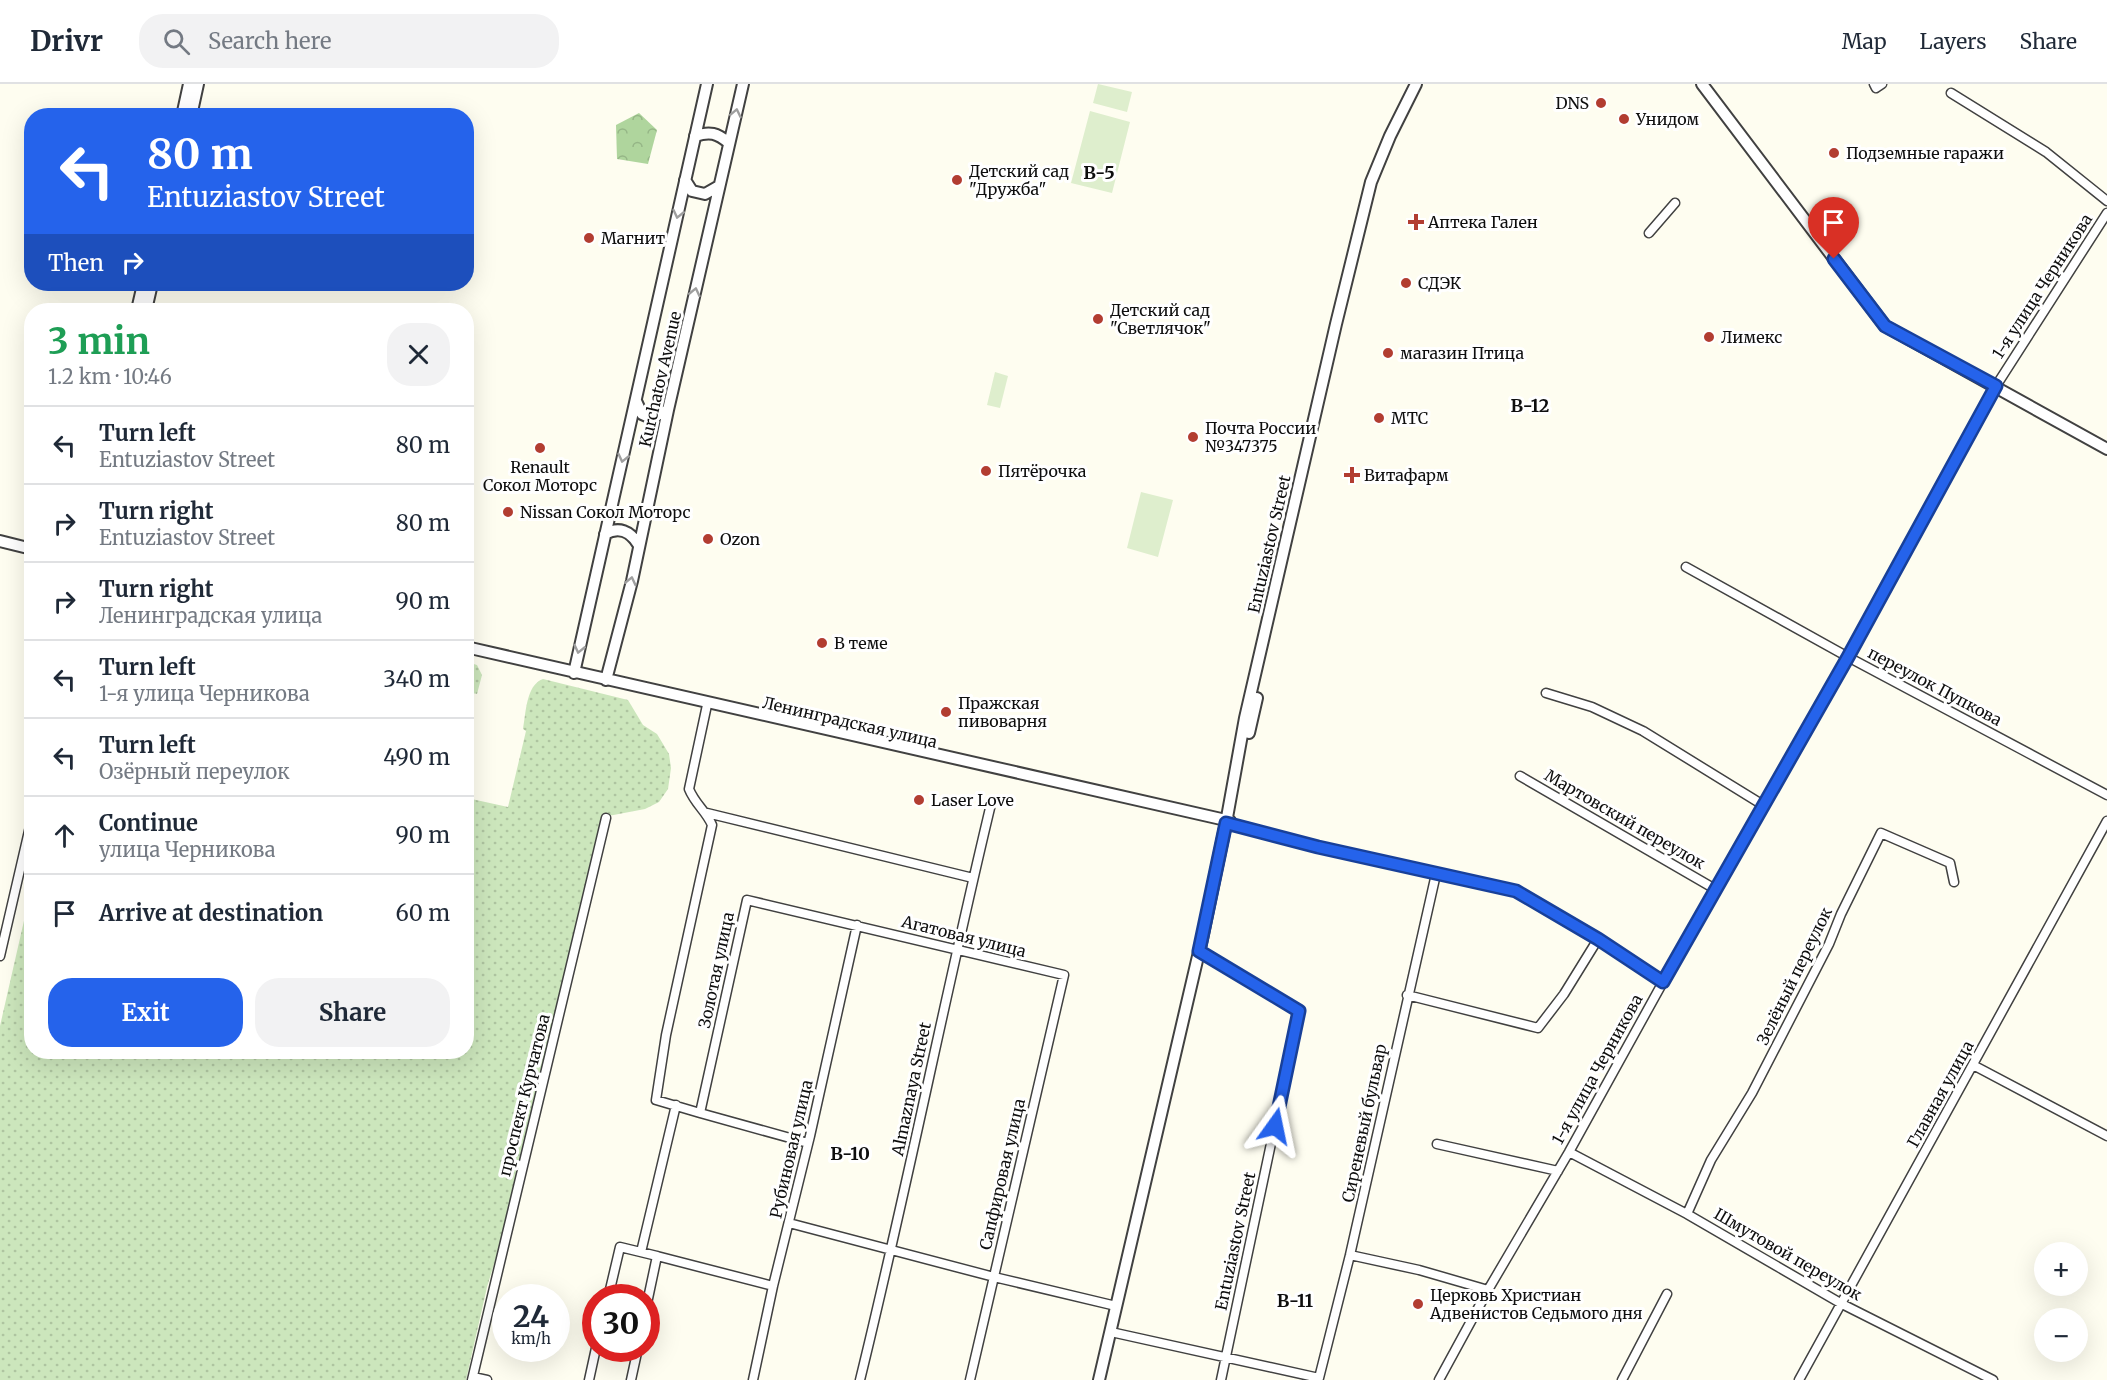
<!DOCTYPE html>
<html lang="en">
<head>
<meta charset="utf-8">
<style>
	body { margin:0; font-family:Merriweather,serif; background:#f2f2f3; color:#1f2937; height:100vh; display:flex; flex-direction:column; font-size:22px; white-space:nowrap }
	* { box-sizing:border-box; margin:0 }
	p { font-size:20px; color:#747a83 }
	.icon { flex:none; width:33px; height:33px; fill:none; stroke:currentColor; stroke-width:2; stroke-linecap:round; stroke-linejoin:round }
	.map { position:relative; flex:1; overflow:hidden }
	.drawer { position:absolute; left:24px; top:219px; width:450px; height:756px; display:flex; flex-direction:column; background:#fff; border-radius:24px; box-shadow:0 6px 24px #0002 }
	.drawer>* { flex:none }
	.banner { position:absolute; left:24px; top:24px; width:450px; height:183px; border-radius:24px; box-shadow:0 6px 24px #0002; background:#2563eb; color:#fff; overflow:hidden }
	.fabs { position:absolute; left:2034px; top:1158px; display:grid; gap:12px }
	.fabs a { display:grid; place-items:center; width:54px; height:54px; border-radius:50%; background:#fff; box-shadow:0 6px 24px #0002; font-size:30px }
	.speed { position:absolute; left:492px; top:1200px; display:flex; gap:12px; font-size:30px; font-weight:700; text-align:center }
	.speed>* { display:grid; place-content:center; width:78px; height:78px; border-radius:50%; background:#fff; box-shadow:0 6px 24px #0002; line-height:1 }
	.speed small { font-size:15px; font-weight:400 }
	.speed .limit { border:9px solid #d22; background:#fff; color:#111 }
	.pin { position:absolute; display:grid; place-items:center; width:51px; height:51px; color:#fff; margin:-62px -26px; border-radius:50% 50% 50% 0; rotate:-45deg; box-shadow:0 0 6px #0007 }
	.pin .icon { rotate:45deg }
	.me { position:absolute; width:66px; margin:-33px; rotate:12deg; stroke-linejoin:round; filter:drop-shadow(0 0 4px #0008) }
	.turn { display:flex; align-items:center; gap:21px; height:126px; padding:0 24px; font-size:27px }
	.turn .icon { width:78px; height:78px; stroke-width:2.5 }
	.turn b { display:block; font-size:42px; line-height:51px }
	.then { display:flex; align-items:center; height:57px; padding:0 24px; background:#0003; gap:12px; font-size:22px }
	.round { display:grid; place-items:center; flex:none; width:63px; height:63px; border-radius:24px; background:#f2f2f3 }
	.head { display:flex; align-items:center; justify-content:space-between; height:102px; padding:0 24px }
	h1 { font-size:36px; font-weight:700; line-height:45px; color:#1e9e55 }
	.primary-button { display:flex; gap:12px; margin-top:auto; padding:12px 24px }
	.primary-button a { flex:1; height:69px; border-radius:24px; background:#2563eb; color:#fff; font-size:24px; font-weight:700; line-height:69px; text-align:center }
	.primary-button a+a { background:#f2f2f3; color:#1f2937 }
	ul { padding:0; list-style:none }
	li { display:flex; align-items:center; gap:18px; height:78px; padding:0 24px; border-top:2px solid #e0e1e3 }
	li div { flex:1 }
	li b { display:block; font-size:22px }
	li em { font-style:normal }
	header { display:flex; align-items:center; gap:36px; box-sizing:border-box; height:84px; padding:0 30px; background:#fff; border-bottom:2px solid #e0e1e3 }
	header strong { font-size:28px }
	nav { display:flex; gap:33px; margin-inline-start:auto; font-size:21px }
	.search { width:420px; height:54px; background:#f2f2f3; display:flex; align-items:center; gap:15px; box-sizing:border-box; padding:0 21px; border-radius:24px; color:#747a83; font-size:22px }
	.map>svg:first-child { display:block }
</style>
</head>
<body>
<header>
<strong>Drivr</strong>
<div class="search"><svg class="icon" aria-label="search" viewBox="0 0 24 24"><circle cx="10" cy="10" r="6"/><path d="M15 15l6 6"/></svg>Search here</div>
<nav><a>Map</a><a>Layers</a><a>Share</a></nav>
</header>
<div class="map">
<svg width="2107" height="1296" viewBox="0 0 2107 1296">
	<defs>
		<pattern id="grass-dots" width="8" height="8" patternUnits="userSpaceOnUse" patternTransform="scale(1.5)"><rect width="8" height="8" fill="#cce6bc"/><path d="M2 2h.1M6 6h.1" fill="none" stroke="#aec4a0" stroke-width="1.8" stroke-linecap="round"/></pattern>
		<pattern id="forest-crowns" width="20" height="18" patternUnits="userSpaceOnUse" patternTransform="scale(1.5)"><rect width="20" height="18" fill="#afd59d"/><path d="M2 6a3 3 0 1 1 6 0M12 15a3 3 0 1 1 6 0" fill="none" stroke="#95b686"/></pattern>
	</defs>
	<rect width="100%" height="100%" fill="#fefdf0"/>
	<path fill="url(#grass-dots)" d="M467,578l10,3 5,10 -5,19 -10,-2z
		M543,595l85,21 15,25 14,9 12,20 2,14 -3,21 -9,13 -14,7 -42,8 -105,434 -11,36 -21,93h-466v-354l31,-136 1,162h434l1,-254 41,9 18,-76 -3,-2c3,-16 3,-44 20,-50z"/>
	<path fill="url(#forest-crowns)" d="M639,29l18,17 -9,34 -31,-5 -1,-34z"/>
	<path fill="#deeecd" d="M1098,0l34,8 -5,20 -34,-9z
		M1090,27l40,11 -18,71 -41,-10z
		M995,288l13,4 -8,32 -13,-3z
		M1141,408l32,8 -15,57 -31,-9z"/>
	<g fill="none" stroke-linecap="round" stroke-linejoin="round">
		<defs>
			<path id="minor" d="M1874,0l2,4 6,-4
				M1951,9l95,59 61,49
				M1649,149l26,-30
				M1686,483l162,90 259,138
				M1546,609l46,14 51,24 120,74
				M707,621l-18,84c6,15 17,22 23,36l-46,210 -10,65 44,13 47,-213 317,75 -94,405
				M1520,692l195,113
				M707,729l266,65
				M1226,739l92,24 198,44 82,48 65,43
				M1199,867l100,60 -78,369
				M0,872l32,-138
				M1407,911l131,33 26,-34 34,-55
				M1973,981l134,71
				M700,1029l108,30
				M1437,1060l121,27
				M1569,1068l118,62 155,90 151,76
				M1687,1130l24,-54 41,-67 77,-149 12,-30 40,-81 69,30 4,19
				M789,1139l205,54 122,29
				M641,1168l35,-147
				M1350,1171l69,15 69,20
				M608,1214l12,-51 37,9
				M646,1224l11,-52 116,30
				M1111,1248l208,46 31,-123 86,-381
				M473,1293l14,3
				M472,1296l134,-562
				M589,1296l7,-32
				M631,1296l7,-32
				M753,1296l20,-94 37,-150 47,-211
				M860,1296c47,-191 85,-385 131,-576
				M1439,1296l49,-90 81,-138 94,-170 185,-325 148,-271 111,-173
				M1622,1296l45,-86
				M1799,1296l308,-559"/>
			<path id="tertiary" d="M1702,0l183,242 222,123
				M182,32l7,-32
				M191,32l7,-32
				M695,52c15,-5 22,-3 34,7
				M685,96l7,11 13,3 14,-8
				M137,226l6,-26
				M146,226l6,-26
				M636,317l6,13 9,4 17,-8
				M605,450c14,-8 25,-3 33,10
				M0,457l32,8
				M466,563l764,174
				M574,589l133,-589
				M606,596l26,-99 36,-171 75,-326
				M1249,649l8,-35
				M1099,1296l103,-441 24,-116 19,-105 91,-394 35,-142 19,-46 26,-52"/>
		</defs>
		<use href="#minor" stroke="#414141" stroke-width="11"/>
		<use href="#tertiary" stroke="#414141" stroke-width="14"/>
		<use href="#minor" stroke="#fff" stroke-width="8"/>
		<use href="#tertiary" stroke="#fff" stroke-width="10"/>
	</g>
	<defs><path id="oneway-chevron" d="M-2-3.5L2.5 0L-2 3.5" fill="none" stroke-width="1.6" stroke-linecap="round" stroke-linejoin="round" transform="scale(1.5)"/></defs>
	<g stroke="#9f9f9f">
		<use href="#oneway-chevron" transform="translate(736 29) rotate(-78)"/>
		<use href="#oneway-chevron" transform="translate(678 130) rotate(103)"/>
		<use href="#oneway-chevron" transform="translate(695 208) rotate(-77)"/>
		<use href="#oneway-chevron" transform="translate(623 374) rotate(103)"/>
		<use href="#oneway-chevron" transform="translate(631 497) rotate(-77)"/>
		<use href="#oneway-chevron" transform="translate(579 565) rotate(103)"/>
	</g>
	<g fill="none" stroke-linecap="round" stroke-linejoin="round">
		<defs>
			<path id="route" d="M1275,1042l24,-115 -100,-60 27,-128 92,24 198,44 82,48 65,43 185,-325 148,-271 -111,-60 -51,-67"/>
		</defs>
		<use href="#route" stroke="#184099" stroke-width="15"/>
		<use href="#route" stroke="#2563eb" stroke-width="10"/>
	</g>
	<g fill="#b23d31" stroke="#fff" stroke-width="2">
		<circle cx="1601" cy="19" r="6"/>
		<circle cx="1624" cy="35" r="6"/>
		<circle cx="1834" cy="69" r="6"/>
		<circle cx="957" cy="96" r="6"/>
		<path d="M1413 129h6v6h6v6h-6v6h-6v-6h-6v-6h6z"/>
		<circle cx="589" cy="154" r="6"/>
		<circle cx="1406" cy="199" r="6"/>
		<circle cx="1098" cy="235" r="6"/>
		<circle cx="1709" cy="253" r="6"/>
		<circle cx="1388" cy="269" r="6"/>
		<circle cx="1379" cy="334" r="6"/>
		<circle cx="1193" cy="353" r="6"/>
		<circle cx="540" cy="364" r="6"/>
		<circle cx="986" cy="387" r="6"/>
		<path d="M1349 382h6v6h6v6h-6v6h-6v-6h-6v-6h6z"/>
		<circle cx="508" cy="428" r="6"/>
		<circle cx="708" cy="455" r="6"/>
		<circle cx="822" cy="559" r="6"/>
		<circle cx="946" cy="628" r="6"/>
		<circle cx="919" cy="716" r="6"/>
		<circle cx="1418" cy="1220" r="6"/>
	</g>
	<g text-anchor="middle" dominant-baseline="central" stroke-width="6" stroke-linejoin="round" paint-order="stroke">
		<g font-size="16" fill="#0e0e0e" stroke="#fff" text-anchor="start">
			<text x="1589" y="19" text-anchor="end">DNS</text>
			<text x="1636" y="35">Унидом</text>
			<text x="1846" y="69">Подземные гаражи</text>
			<text x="969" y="87">Детский сад<tspan x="969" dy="18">"Дружба"</tspan></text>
			<text x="1428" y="138">Аптека Гален</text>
			<text x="601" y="154">Магнит</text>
			<text x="1418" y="199">СДЭК</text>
			<text x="1110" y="226">Детский сад<tspan x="1110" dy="18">"Светлячок"</tspan></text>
			<text x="1721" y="253">Лимекс</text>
			<text x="1400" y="269">магазин Птица</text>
			<text x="1391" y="334">МТС</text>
			<text x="1205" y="344">Почта России<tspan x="1205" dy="18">№347375</tspan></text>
			<text x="540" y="383" text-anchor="middle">Renault<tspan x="540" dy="18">Сокол Моторс</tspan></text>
			<text x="998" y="387">Пятёрочка</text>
			<text x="1364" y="391">Витафарм</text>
			<text x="520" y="428">Nissan Сокол Моторс</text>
			<text x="720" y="455">Ozon</text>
			<text x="834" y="559">В теме</text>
			<text x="958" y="619">Пражская<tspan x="958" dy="18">пивоварня</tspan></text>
			<text x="931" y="716">Laser Love</text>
			<text x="1430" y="1211">Церковь Христиан<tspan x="1430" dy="18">Адвенистов Седьмого дня</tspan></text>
		</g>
		<g font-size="16" fill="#0e0e0e" stroke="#fff">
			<text transform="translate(2042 202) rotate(-57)">1-я улица Черникова</text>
			<text transform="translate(660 295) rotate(-77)">Kurchatov Avenue</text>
			<text transform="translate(1269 460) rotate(-77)">Entuziastov Street</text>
			<text transform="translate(1935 602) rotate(28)">переулок Пупкова</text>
			<text transform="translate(850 638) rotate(13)">Ленинградская улица</text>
			<text transform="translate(1625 735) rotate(30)">Мартовский переулок</text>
			<text transform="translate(964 852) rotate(14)">Агатовая улица</text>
			<text transform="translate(716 886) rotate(-78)">Золотая улица</text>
			<text transform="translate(1794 892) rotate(-64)">Зелёный переулок</text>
			<text transform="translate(1597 985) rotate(-61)">1-я улица Черникова</text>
			<text transform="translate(911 1005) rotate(-78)">Almaznaya Street</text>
			<text transform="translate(1940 1010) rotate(-61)">Главная улица</text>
			<text transform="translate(524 1011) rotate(-76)">проспект Курчатова</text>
			<text transform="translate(1364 1039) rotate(-78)">Сиреневый бульвар</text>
			<text transform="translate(791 1065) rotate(-77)">Рубиновая улица</text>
			<text transform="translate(1002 1090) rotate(-77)">Сапфировая улица</text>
			<text transform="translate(1235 1157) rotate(-78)">Entuziastov Street</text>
			<text transform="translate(1788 1170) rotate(30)">Шмутовой переулок</text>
		</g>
		<g font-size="18" font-weight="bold" fill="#0e0e0e" stroke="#fff">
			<text x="1099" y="88">В-5</text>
			<text x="1530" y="321">В-12</text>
			<text x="850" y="1069">В-10</text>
			<text x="1295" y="1216">В-11</text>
		</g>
	</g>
</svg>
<div class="fabs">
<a>+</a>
<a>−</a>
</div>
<div class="speed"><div>24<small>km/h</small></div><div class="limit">30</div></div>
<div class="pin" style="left:1834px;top:175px;background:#d93025"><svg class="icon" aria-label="arrive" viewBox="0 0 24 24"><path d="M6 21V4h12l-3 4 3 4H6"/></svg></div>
<svg class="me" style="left:1275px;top:1042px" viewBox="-20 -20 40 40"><path d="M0-17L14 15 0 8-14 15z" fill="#2563eb" stroke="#fff" stroke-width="4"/></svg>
<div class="banner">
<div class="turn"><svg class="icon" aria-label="left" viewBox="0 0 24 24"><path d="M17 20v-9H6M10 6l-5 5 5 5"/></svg><div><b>80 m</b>Entuziastov Street</div></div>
<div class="then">Then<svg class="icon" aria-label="right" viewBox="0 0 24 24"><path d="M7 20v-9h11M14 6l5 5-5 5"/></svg></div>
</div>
<section class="drawer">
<div class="head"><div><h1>3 min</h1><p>1.2 km · 10:46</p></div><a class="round"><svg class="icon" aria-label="close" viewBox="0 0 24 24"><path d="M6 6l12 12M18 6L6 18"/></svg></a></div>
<ul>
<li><svg class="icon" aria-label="left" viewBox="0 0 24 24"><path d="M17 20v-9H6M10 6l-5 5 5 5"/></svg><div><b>Turn left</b><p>Entuziastov Street</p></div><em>80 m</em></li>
<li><svg class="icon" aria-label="right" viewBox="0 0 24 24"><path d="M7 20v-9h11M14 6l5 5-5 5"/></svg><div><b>Turn right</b><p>Entuziastov Street</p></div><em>80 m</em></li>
<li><svg class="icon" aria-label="right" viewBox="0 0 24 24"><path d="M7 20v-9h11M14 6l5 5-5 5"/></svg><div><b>Turn right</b><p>Ленинградская улица</p></div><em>90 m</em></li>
<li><svg class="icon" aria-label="left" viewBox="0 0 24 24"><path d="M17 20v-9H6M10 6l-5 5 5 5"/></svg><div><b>Turn left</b><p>1-я улица Черникова</p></div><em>340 m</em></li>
<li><svg class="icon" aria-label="left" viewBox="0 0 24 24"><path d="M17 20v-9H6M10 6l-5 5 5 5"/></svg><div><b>Turn left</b><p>Озёрный переулок</p></div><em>490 m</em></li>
<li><svg class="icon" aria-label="ahead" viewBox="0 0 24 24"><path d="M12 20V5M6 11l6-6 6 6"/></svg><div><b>Continue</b><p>улица Черникова</p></div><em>90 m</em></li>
<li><svg class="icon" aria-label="arrive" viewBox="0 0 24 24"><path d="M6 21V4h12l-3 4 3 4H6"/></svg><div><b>Arrive at destination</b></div><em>60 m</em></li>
</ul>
<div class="primary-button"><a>Exit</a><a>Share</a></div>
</section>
</div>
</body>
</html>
